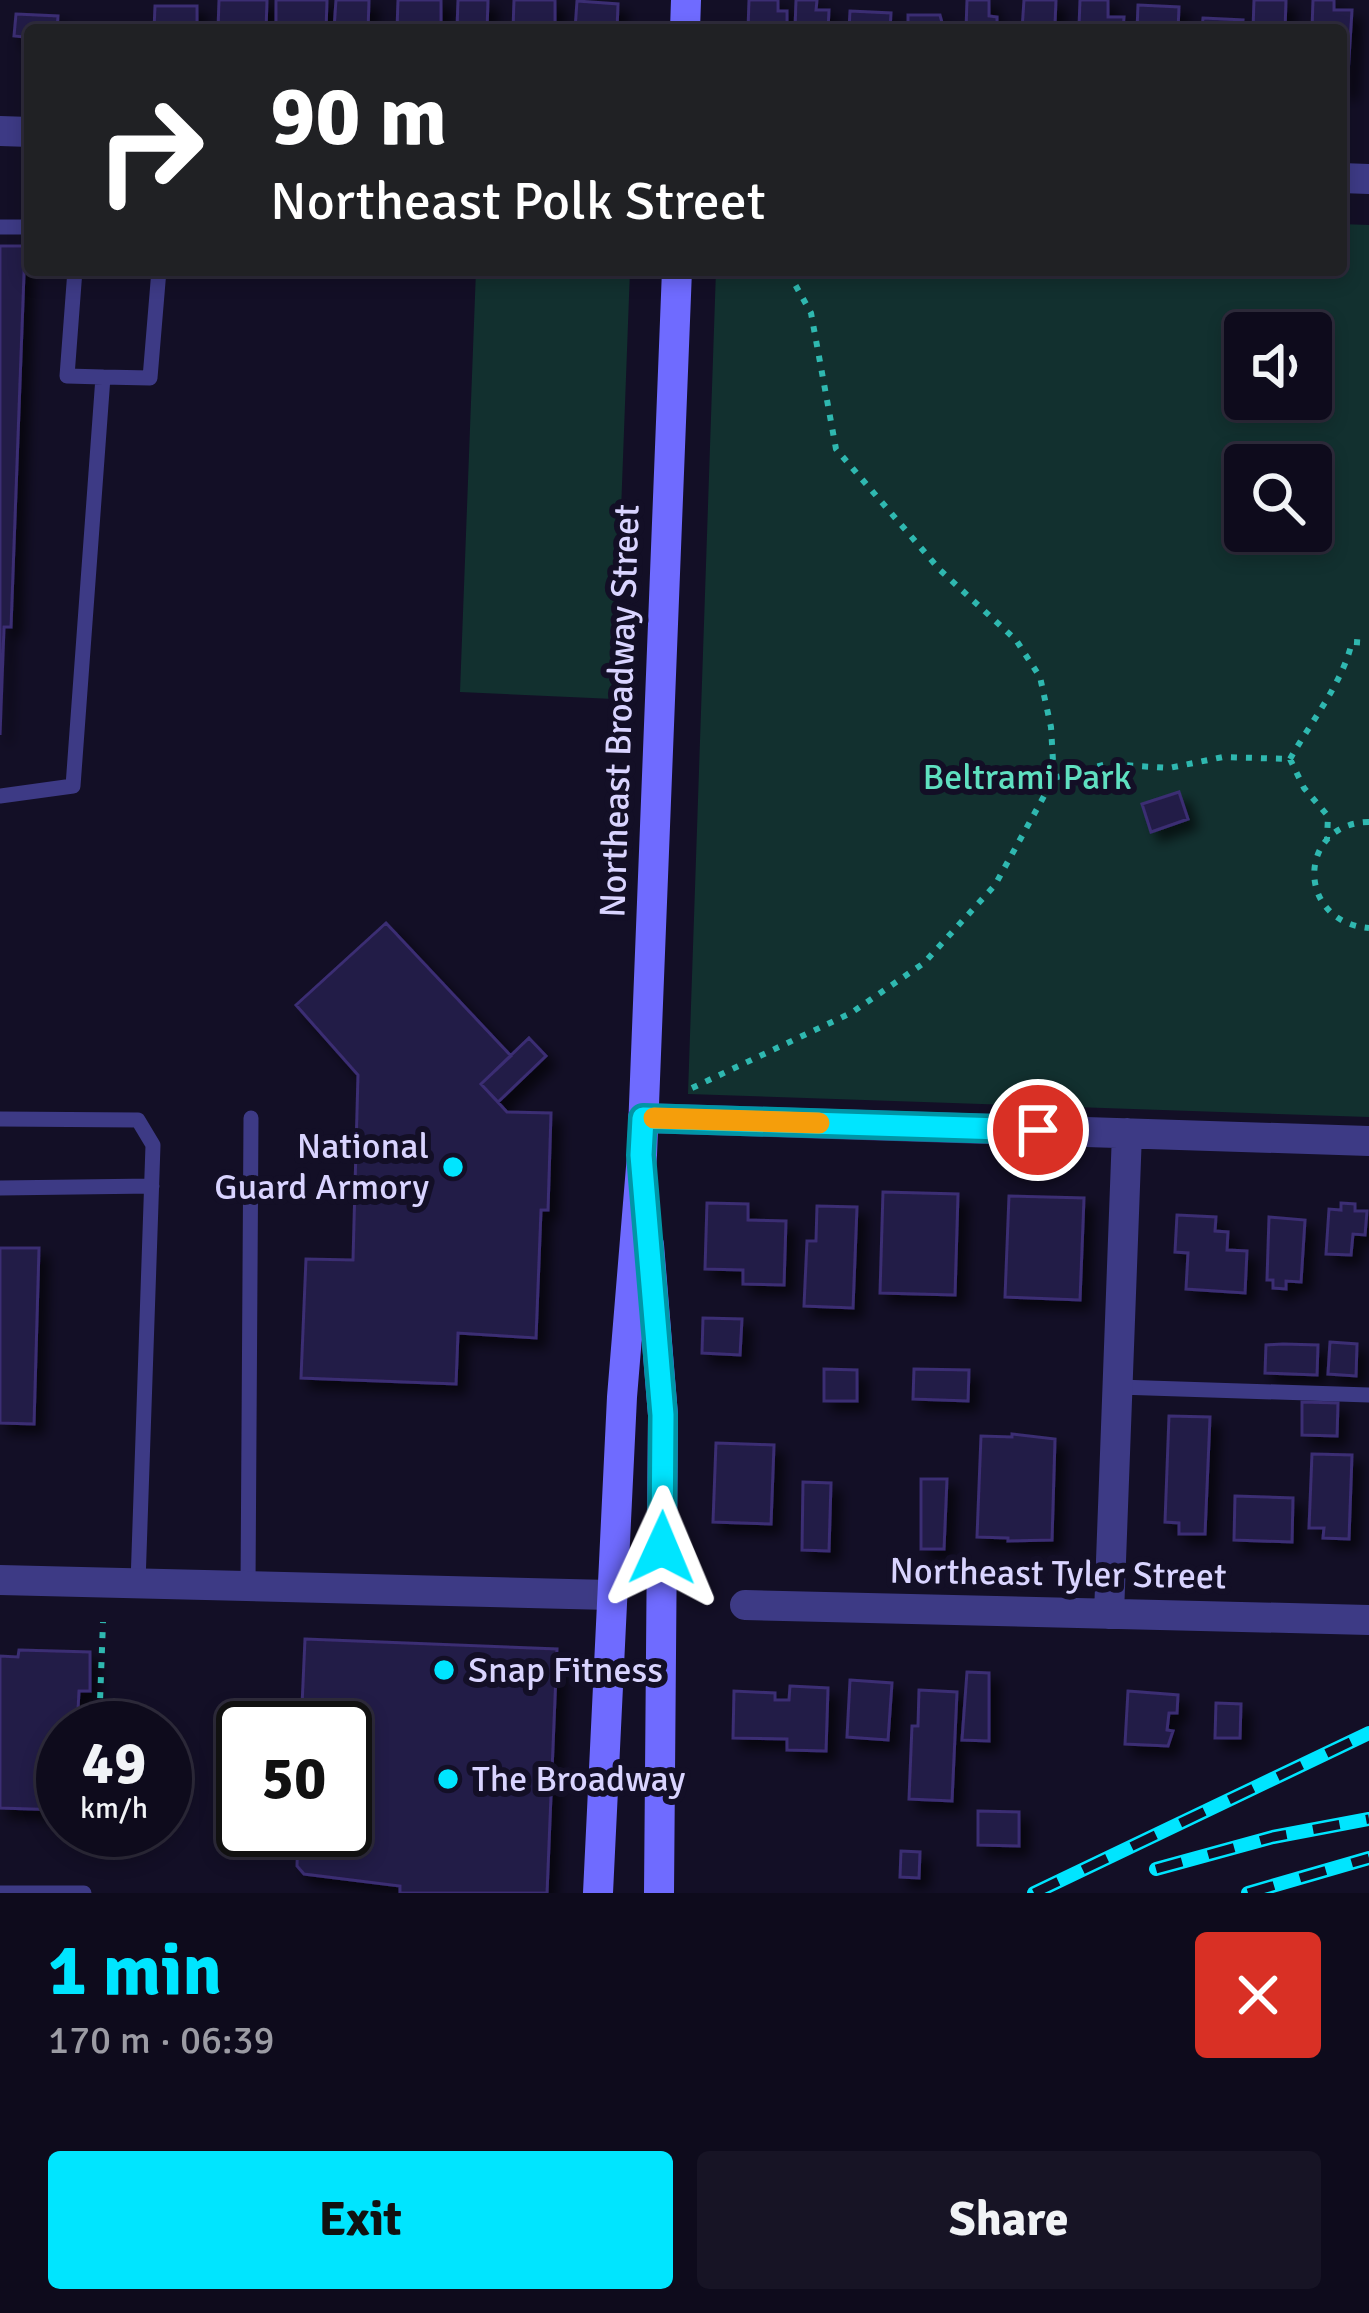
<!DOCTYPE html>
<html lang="en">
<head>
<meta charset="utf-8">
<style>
	body { margin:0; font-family:Signika,sans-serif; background:#171425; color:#f1f3f6; height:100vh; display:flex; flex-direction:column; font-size:45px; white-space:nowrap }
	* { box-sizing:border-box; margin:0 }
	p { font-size:39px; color:#9b9ba3 }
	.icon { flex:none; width:66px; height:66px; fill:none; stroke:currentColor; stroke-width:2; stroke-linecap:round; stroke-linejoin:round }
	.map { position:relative; height:1893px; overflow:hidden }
	.details { display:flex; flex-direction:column; background:#0e0b1c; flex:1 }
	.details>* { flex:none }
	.top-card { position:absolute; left:24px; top:24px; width:1323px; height:252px; border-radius:12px; box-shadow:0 6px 18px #0003,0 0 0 3px #2e2b3b; background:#202124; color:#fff; overflow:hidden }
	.tools { position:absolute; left:1224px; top:312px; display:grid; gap:24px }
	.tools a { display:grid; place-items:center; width:108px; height:108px; border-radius:12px; background:#0e0b1c; box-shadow:0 6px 18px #0003,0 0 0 3px #2e2b3b; font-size:60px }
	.speed { position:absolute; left:36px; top:1701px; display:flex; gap:24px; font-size:60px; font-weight:700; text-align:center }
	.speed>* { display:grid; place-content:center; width:156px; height:156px; border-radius:50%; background:#0e0b1c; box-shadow:0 6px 18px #0003,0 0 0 3px #2e2b3b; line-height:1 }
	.speed small { font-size:30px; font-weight:400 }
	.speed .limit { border:6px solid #111; border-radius:18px; background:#fff; color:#111 }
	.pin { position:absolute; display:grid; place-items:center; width:102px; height:102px; color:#fff; margin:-51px; border:6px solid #fff; border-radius:50%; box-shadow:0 3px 12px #0007 }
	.me { position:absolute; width:132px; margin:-66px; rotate:1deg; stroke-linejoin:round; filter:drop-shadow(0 0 9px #0008) }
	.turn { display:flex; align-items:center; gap:42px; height:252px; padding:0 48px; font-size:54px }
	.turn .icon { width:156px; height:156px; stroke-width:2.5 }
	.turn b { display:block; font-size:84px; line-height:102px }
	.round { display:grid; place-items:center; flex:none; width:126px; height:126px; border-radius:12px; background:#171425 }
	.headline { display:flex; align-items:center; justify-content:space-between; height:204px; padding:0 48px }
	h1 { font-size:72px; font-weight:700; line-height:90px; color:#00e5ff }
	.button { display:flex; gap:24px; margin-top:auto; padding:24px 48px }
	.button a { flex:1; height:138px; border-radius:12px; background:#00e5ff; color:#111; font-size:48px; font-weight:700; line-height:138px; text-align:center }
	.button a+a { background:#171425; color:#f1f3f6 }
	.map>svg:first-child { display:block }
</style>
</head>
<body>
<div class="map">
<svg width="1369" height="1893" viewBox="0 0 1369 1893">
	<defs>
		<filter id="shadow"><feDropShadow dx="9" dy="9" stdDeviation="6" flood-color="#0009"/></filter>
	</defs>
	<rect width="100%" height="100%" fill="#130f26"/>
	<path fill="#12302f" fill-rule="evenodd" d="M1341,224l28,1v892l-681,-23 28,-824h625zM1245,333h66v66h-66zM1245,465h66v66h-66z
		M476,270h154l-16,429 -154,-7z"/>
	<path fill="#241b47" stroke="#3b2d73" stroke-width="3" filter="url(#shadow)" d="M219,0h48l-1,30h-48z
		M276,0h51l-1,30h-50z
		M336,0h33l-1,30h-34z
		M398,0h43v30h-44z
		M458,0h30l-1,30h-30z
		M514,0h41v30h-42z
		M749,0h29v11h9v19h-39z
		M796,0h21l-1,10h13l-1,20h-33z
		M967,0h22v16l8,1v13h-31z
		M1024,0h32l-1,24h6v6h-39z
		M1080,0h28v17h16l-1,13h-40l-4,-3z
		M1254,0h32l-1,30h-32z
		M1313,0h21v10h18l-5,80h-6v-60h-29z
		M577,1l41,3 -1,26h-42z
		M1138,5l41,2 -1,23h-41z
		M155,6h42v24h-43z
		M850,11l41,2 -1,17h-41z
		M16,14l42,2 -1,14h-27v38h-7l2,-31 -11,-1z
		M908,15h32l4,15h-36z
		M1203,18l40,2 -1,10h-40z
		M0,246h25l-14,381h-7l-4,108z
		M1179,792l9,27 -37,13 -9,-28z
		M386,923l125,133 -30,28 26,28 44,1 -3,97h-7l-5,128 -78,-5 -2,51 -155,-6 5,-119 47,1 5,-185 -62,-70z
		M529,1038l17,18 -48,46 -17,-18z
		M883,1192l75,2 -3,101 -75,-2z
		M1009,1196l75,2 -4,102 -75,-3z
		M707,1203l41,1v16l38,1 -2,64 -41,-1v-14l-38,-1z
		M1341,1203l14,1v7h12l-2,24 -12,-1 -2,21 -25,-1 3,-45 12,1z
		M817,1206l40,1 -4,101 -49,-2 3,-65h9z
		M1177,1215l39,2 -1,14 13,1 -1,18 20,1 -2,42 -59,-4 2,-36 -13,-1z
		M1269,1217l36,3 -4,62 -15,-1v8l-13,-1v-8h-6z
		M0,1248h39l-5,176 -34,-1z
		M703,1318l39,1 -2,36 -38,-2z
		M1330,1342l27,2 -1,32 -28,-2z
		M1283,1344l35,1 -1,30 -52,-2 1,-28z
		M824,1369l33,1v31h-33z
		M914,1369l55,1 -1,31 -55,-2z
		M1302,1402l36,1 -1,33 -35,-1z
		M1169,1416l41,1 -5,117h-26v-11l-14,-1z
		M1012,1434l43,5 -3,101 -44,1v-3l-31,-1 4,-101 31,1z
		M716,1443l58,2 -3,79 -58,-2z
		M1312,1454l40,1 -3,84 -26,-1 1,-10h-15z
		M921,1479h26l-3,70h-23z
		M803,1482l28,1 -2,68 -27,-1z
		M1235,1496l58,2 -1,44 -58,-2z
		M305,1639l252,10 -10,244h-147v-7l-96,-12 -7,-8 1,-36h47v-102h-44z
		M19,1650l71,2v39h-11l-2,37h-14v82l-63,-2v-152l18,1z
		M967,1672l22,1v68l-27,-1z
		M850,1680l42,3 -4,57 -41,-3z
		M790,1686l38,2 -2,63 -39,-1v-11l-54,-1 1,-47 41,2v7h14z
		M919,1690l38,2 -5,109 -43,-2 3,-73h6z
		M1128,1691l50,4 -1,18h-8l-2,17 6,1 -5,15 -43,-2z
		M1216,1703l25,1 -1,34h-25z
		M978,1811l41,1v34l-41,-1z
		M901,1851l19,1 -1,26 -19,-1z"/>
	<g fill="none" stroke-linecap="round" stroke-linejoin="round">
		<path stroke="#2fb8b0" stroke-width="6" stroke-dasharray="6 9" stroke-linecap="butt" d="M1290,759c22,-39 52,-75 62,-117l17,1
			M1290,759l14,29 24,28 -1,23
			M1054,778l53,-14 62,4 54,-11 67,2
			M1369,822c-72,1 -74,100 0,106
			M692,1088l159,-75 73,-50 71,-78 59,-107 -3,-51 -11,-50 -24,-37 -76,-70 -104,-121 -25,-136 -24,-43
			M99,1728l4,-106"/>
		<path stroke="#3d3a85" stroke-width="15" d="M0,227h30
			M75,270l-8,106 36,1
			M0,796l73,-10 30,-409 47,1 9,-108
			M0,1119l138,1 15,25 -15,438
			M0,1188l152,-2
			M1118,1387l251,8
			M248,1586l3,-468
			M0,1893h84"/>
		<path stroke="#3d3a85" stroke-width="30" d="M0,131l30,1
			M1341,178l28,1
			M643,1118l726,23
			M0,1580l610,15
			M745,1605l624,15
			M1109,1614l18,-481"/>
		<path stroke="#6f6bff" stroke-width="30" d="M685,30l1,-30
			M649,1245l14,170 -4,478
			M598,1893l24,-496 20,-242 35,-885"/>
		<defs>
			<path id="rail" d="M1156,1869l117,-32 96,-18
				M1034,1893l335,-160
				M1248,1893l121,-35"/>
		</defs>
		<use href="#rail" stroke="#00e5ff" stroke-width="14"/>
		<use href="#rail" stroke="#130f26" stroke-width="9" stroke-dasharray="27" stroke-linecap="butt"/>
	</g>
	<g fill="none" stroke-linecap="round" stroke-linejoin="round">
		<defs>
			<path id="route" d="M662,1548l1,-133 -22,-260 2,-37 395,12"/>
		</defs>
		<use href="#route" stroke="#0095a6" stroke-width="30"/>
		<use href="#route" stroke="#00e5ff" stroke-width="21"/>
		<path stroke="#f59e0b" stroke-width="21" d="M654,1118l165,5"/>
	</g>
	<g fill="#00e5ff" stroke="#130f26" stroke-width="4.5">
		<circle cx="453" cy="1167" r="12"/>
		<circle cx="444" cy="1670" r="12"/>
		<circle cx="448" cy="1779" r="12"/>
	</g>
	<g text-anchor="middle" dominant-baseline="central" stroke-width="12" stroke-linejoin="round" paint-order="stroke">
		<g font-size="36" fill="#d9d4ff" stroke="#130f26">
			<text transform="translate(620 711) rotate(-88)">Northeast Broadway Street</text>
			<text transform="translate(1058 1574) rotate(1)">Northeast Tyler Street</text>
		</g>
		<g font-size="36" fill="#5fe0c0" stroke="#130f26">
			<text x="1027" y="777">Beltrami Park</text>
		</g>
		<g font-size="36" fill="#d9d4ff" stroke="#130f26" text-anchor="start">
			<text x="429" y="1146" text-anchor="end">National<tspan x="429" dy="41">Guard Armory</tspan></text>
			<text x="468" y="1670">Snap Fitness</text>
			<text x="472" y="1779">The Broadway</text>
		</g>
	</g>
</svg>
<div class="tools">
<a><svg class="icon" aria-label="sound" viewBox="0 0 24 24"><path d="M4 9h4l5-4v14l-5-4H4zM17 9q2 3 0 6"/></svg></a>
<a><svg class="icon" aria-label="search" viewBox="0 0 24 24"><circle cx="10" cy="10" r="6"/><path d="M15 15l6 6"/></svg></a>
</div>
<div class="speed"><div>49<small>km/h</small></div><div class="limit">50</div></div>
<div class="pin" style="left:1038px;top:1130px;background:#d93025"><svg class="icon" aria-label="arrive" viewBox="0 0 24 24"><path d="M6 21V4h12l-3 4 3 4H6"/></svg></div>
<svg class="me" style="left:662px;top:1548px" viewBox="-20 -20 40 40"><path d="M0-17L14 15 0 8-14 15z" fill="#00e5ff" stroke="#fff" stroke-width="4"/></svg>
<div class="top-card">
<div class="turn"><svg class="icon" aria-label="right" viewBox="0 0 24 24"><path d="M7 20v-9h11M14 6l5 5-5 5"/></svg><div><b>90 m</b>Northeast Polk Street</div></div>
</div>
</div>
<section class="details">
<div class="headline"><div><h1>1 min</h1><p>170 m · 06:39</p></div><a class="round" style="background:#d93025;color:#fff"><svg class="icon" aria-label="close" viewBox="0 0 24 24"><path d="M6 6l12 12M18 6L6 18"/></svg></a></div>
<div class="button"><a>Exit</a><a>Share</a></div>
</section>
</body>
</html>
